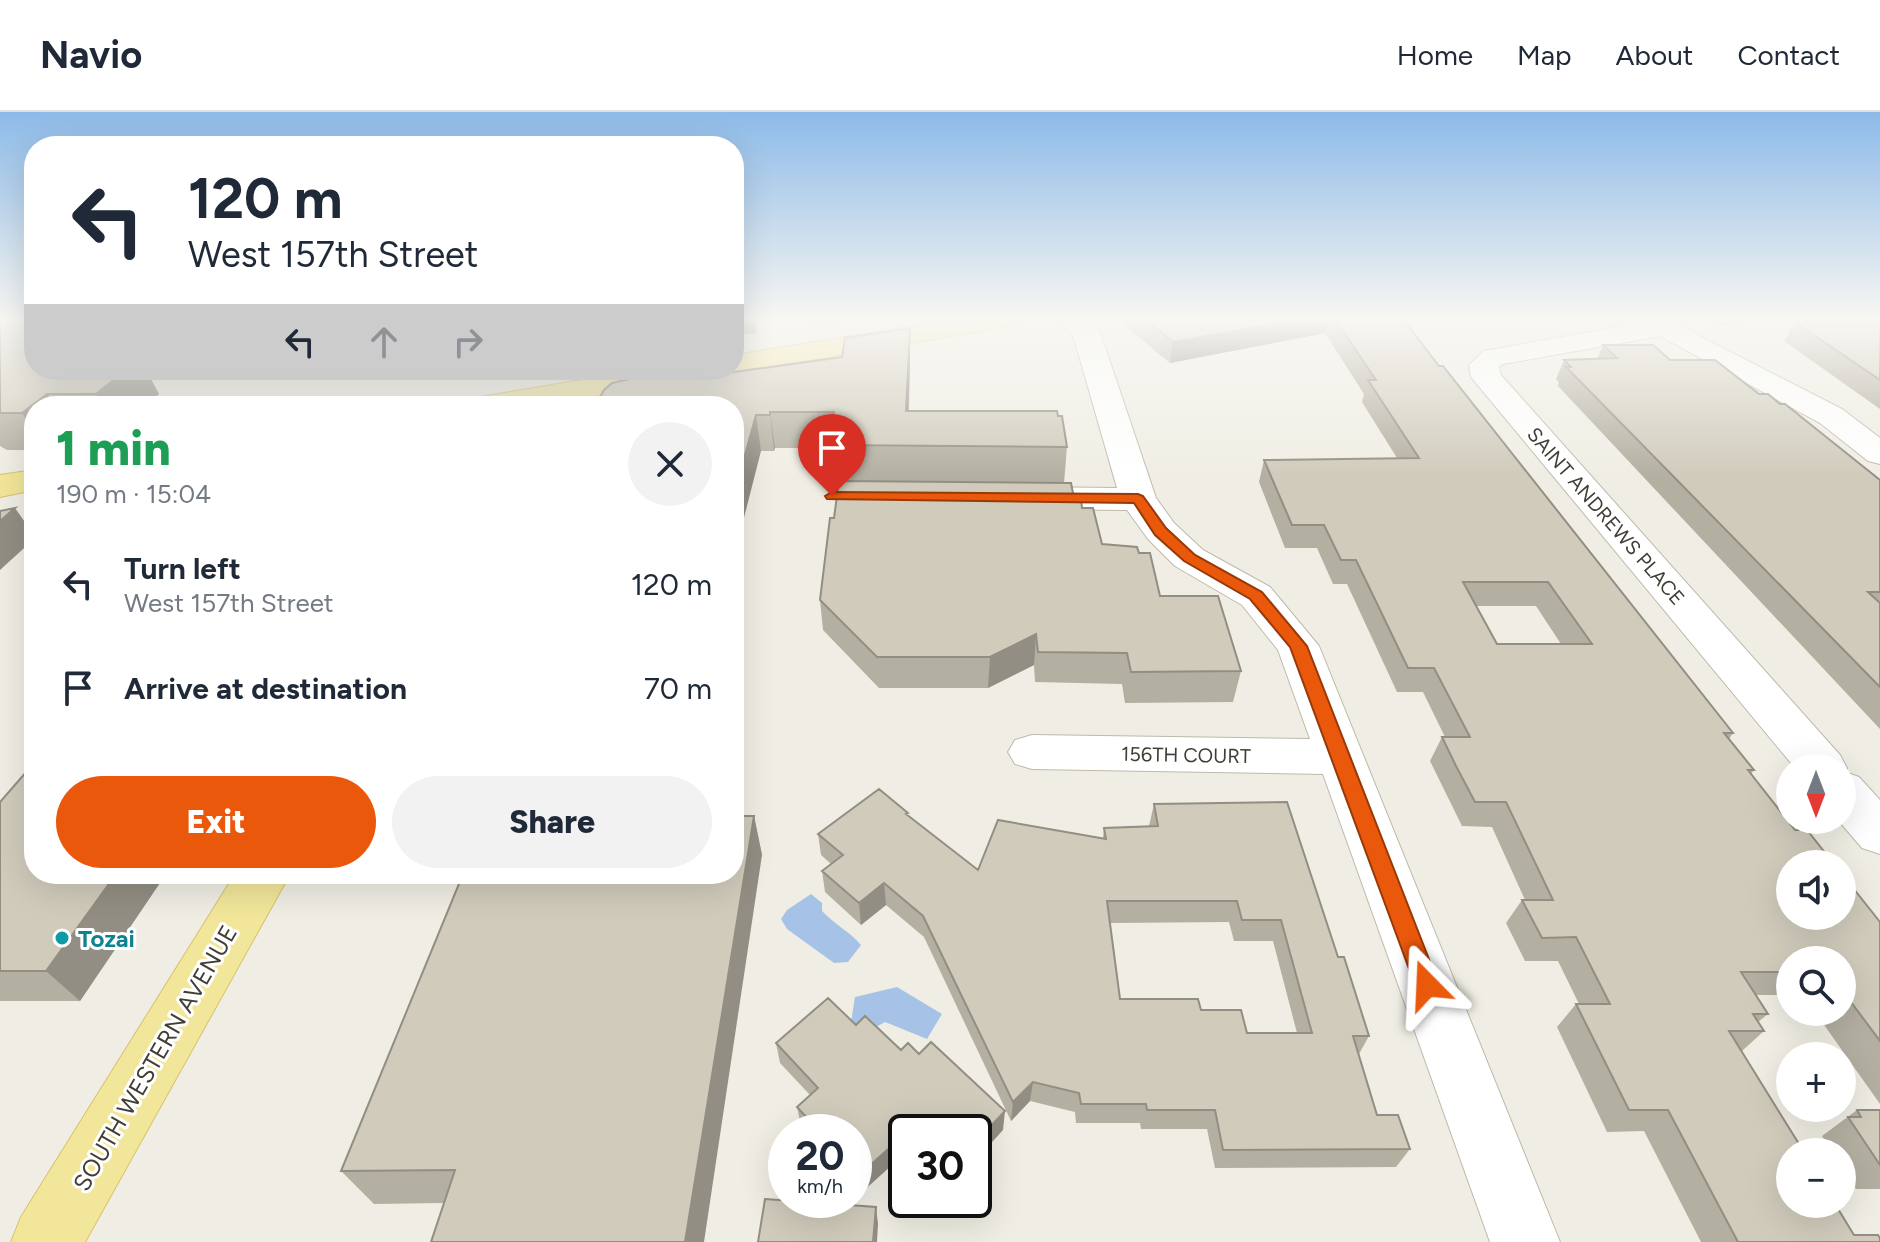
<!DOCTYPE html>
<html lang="en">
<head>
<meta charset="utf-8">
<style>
	body { margin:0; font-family:Figtree,sans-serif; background:#f2f2f3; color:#1f2937; height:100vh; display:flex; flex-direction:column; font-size:30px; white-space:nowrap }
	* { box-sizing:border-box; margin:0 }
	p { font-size:26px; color:#747a83 }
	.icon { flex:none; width:44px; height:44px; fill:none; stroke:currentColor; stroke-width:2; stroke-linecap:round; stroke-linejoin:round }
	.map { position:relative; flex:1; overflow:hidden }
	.side { position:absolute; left:24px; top:284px; width:720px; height:488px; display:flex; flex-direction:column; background:#fff; border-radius:32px; box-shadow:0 8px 32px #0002 }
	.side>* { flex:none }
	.hud { position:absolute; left:24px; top:24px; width:720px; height:244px; border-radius:32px; box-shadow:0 8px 32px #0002; background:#fff; color:#1f2937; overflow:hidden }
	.needle { width:52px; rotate:180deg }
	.fabs { position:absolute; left:1776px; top:642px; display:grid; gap:16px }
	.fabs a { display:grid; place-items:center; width:80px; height:80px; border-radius:50%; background:#fff; box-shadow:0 8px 32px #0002; font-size:40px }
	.speed { position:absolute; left:768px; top:1002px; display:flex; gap:16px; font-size:40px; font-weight:700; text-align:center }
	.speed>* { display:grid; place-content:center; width:104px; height:104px; border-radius:50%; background:#fff; box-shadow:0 8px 32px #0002; line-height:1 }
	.speed small { font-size:20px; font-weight:400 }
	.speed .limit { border:4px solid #111; border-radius:12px; background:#fff; color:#111 }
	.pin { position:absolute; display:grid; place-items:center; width:68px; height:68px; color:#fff; margin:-82px -34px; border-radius:50% 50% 50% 0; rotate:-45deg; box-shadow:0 0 8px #0007 }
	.pin .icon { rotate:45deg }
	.me { position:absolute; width:88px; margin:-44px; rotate:339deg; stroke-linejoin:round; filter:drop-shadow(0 0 6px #0008) }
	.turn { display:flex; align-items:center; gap:28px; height:168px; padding:0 32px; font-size:36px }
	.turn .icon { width:104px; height:104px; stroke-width:2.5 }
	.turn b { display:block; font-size:56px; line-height:68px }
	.lanes { display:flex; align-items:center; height:76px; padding:0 32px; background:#0003; justify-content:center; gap:40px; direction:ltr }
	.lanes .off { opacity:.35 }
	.round { display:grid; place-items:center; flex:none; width:84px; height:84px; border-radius:42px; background:#f2f2f3 }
	.summary { display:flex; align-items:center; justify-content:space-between; height:136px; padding:0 32px }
	h1 { font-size:48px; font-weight:800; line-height:60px; color:#1e9e55 }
	.action { display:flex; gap:16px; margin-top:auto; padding:16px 32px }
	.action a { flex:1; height:92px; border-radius:48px; background:#ea580c; color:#fff; font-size:32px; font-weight:800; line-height:92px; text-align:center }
	.action a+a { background:#f2f2f3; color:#1f2937 }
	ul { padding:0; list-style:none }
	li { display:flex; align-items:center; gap:24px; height:104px; padding:0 32px }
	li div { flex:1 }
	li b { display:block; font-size:30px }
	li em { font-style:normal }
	header { display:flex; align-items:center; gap:48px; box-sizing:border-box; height:112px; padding:0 40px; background:#fff; border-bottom:2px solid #e0e1e3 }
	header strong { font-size:38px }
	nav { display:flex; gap:44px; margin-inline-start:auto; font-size:28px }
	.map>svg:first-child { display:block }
</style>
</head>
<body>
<header>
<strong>Navio</strong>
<nav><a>Home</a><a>Map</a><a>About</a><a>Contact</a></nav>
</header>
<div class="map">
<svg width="1880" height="1130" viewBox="0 0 1880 1130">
	<rect width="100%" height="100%" fill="#f0eee4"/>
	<path fill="#a6c3e7" d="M811,782l11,9v8c12,13 27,20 39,34l-13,17 -14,1 -47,-34 -6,-10 6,-9z
		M897,875l45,27 -15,25 -42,-17 -20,11 -14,-11 4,-25z"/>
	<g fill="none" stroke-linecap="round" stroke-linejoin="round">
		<defs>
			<path id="minor" d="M1056,206h30l14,14 56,166 18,25 29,27 67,37 49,59 241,596h-70l-167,-468 -291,-5 -17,-5 -7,-12 7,-12 17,-5 278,4 -32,-89 -36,-45 -67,-39 -27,-27 -21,-29 -104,-1 -13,-3 -5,-8 5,-8 13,-3 94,1 -44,-153z
				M1639,206h31l27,17 145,74 38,29v26l-12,-3 -48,-38 -160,-87 -157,28 -4,3 2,8 339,380 7,13 -2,4 14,5 21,23v54l-18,-6 -24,-28h4v-52h-47l-324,-391 -2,-12 15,-14 157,-28z"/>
			<path id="major" d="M963,206h62l-4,6 -10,2 -277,47 -11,-3h11v-15z
				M642,258h69l-4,6 -11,3 -160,27h-72l5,-7 11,-2z
				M34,358v20l-34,7v-22z
				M235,762h55l-205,368h-74l10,-25z"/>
		</defs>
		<use href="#minor" stroke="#bdb9ab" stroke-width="2"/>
		<use href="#major" stroke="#d5c46d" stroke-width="2"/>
		<use href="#minor" fill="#fff" fill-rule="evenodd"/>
		<use href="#major" fill="#f2e69a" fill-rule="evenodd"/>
	</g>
	<path fill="#b3afa1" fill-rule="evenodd" d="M0,206l147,54 12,22 -13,12h-112v44h-27l-7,-4z
		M805,206h36v4h-36z
		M1124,206h278l37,48 294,367 -4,6 25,31 -3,4 44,56 85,92v182l-65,-92h27v-52h-52v35h-34l12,19 -10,8 6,9 -22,20 112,184 26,7h-179l-57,-111 -37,1 -50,-105 19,-23h3l-21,-43h-33l-19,-38 16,-23h3l-33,-73 -30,-1 -32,-65 12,-24h3l-22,-45h-26l-50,-108h-14l-16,-36h-32l-26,-66 5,-22 133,-2 -35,-56 2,-8 -39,-61 -155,30 -47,-39zM1476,494h60l25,38h-64z
		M1705,206h53l-40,8z
		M1795,210h85v87l-96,-68z
		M910,216v34l-1,49 158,36 -3,36 18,25 20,36 37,9 21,43 81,75 -8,31 -108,1 -3,-19 -87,-2 -1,-17 -46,23h-109l-56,-58 -3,-30 14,-82 5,-36h-7l-3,-34h-54l-1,3h-13l-27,-45 -43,-28 151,-21z
		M1603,233l67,15 89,34 121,86v249l-322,-343 1,-3 -3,-4 8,-19 33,-1z
		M0,690l34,72h132l-86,127h-80z
		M1154,692l184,153 31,79 -10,18 18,61 33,34 -14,18 -181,1 -8,-39h-66l-1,-6h-64l-1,-11 -45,-11 -19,20 -87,-184 -38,-32 -25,20 -36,-33 -3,-21 9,-7 -10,-9 -3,-21 91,-18 69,54 125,-32 1,-10 45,-2zM1229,810l5,19h39l24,92h-50l-46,-23 -81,-11 -10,-76z
		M754,704l8,39 -318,348 -70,1 -33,-33z
		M856,913l45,25 18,4 84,76 -29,2h-68v27l-3,-4 -41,37 -8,-8v-52h-47l-6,-6 -4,-19 13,-12 -30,-32 -4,-20z
		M1857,998h23v79h-24l-14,-21v-16h-10l-10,-16z"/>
	<path fill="#928e83" d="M734,206h21l2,15 -23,3z
		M1307,206h23l-5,15 -155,30 3,-21z
		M1723,206h35l-40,8z
		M910,216v34l-3,86 -1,-37z
		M107,258h42l-2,2 12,22 -13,12h-42l-8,-12z
		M47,282l8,12h-21v25l-12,-18z
		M770,300l5,36 -1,3 -4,-36z
		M756,303l5,36 -27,106v-62z
		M15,396l19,27v4l-34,31v-49z
		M1036,522l-2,31 -46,23 2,-31z
		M754,704l8,39 -58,387h-19z
		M116,762h50l-86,127 -34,-30z
		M884,771l2,22 -25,20 -2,-22z
		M1033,970l-3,19 -19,20 2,-19z
		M1005,999l-2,19 -29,32v-18z
		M929,1012v8h-7z
		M902,1025l1,18 -41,37 -3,-17z
		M876,1095l2,17 -1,18h-4z"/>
	<path fill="#d0cbbb" stroke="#928e83" stroke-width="2" fill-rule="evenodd" d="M0,206h34v52h92l-30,24h-49l-25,19h-22z
		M1143,206h164l-134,24z
		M1334,206h68l37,48h4l290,367h-9l30,37h-6l47,60h12l27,34h-44v52h52v-42l38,48v119l-38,-51v-30h-52v12h-49l27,42h-15l11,17h-35l75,121h-14v52h45l19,31h24l2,3v4h-142l-70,-132h-39l-53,-106h34l-34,-67 -34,1 -20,-38h31l-47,-98h-31l-19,-36 -14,-29h28l-36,-69h-26l-52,-108h-15l-17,-35h-32l-28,-65 155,-2 -51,-78h8zM1463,470h85l44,62h-95z
		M1795,210h85v58z
		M910,216l-4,83h151l1,5h4l5,31 -238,-2 5,-33h-64v3h-14l-22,80v-89h-139l9,-16 8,-7 22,-5h57l151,-21 3,-19z
		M1603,233h50l17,15h45l44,34h9l12,10h5l95,76v112h-12l12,11v84l-314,-320h5l-7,-7 53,-2z
		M839,369l232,2 3,15h7l1,10h11l9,36 35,3 2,6h11l10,43h58l23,75 -110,1 -4,-19 -89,-1 -2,-18 -46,23h-113l-57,-57 10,-82h4z
		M15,396l-15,13v-10z
		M34,651v111h82l-70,97h-46v-169z
		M879,677l29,24 -2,1 72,56 20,-50 108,19 -2,-11 54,-2 -4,-22 133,-2 51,155h6l25,79h-16l24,79h21l12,34 -187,1 -8,-40h-68l-1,-6h-65l-2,-11 -46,-11 -20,20 -90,-186 -39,-33 -25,20 -37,-32 21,-16 -25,-21zM1107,789h130l5,19h39l31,113h-65l-6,-23h-40l-3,-11h-78z
		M734,704h20l-69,426h-254l24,-72 -114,1 122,-297h271z
		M828,886l28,27 9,-9 36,34 7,-7 11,11 12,-12 74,69 -31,33v-12h-37l-8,-8 -7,8h-16v10l-4,-5 -43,38 -5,-6v-37h-34l-23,-25 21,-19 -42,-45z
		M1857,998h23v55l-32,-48h13z
		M765,1087l111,8 -3,35h-115z"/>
	<linearGradient id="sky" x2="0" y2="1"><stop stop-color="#8dbae8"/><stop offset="0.57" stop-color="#f8f7f3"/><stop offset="1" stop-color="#f8f7f3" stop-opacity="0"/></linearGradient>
	<rect width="1880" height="364" fill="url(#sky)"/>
	<path fill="#ea580c" stroke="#983908" stroke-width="2" d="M832,380l306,2 5,2 23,32 29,27 67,37 45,54 132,339 -4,8 -8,3 -9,-3 -3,-8 -125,-338 -40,-48 -66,-38 -29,-26 -21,-32 -307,-4 -2,-3z"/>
	<circle fill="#0f9aa8" stroke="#fff" stroke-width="3" cx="62" cy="826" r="8"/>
	<g text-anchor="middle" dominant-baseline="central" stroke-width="6" stroke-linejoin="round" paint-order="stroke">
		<g font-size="20" fill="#413e35" stroke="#fff">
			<text transform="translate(1606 404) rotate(49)">SAINT ANDREWS PLACE</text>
			<text transform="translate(1186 643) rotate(1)">156TH COURT</text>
		</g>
		<g font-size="24" font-weight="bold" fill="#0d838f" stroke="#fff" text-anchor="start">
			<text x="78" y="826">Tozai</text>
		</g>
		<g font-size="24" fill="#413e35" stroke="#fff">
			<text transform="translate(155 946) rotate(-60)">SOUTH WESTERN AVENUE</text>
		</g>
	</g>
</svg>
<div class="fabs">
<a><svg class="needle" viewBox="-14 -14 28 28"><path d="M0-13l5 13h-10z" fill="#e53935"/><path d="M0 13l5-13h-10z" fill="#747a83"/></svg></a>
<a><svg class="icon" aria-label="sound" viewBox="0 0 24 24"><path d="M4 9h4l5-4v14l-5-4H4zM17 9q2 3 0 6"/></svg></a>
<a><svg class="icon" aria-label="search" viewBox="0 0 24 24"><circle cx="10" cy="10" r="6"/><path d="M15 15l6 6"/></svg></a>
<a>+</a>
<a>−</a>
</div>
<div class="speed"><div>20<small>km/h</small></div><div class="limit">30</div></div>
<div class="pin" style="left:832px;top:384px;background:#d93025"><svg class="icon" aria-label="arrive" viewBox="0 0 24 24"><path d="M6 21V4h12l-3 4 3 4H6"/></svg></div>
<svg class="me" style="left:1427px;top:873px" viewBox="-20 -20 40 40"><path d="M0-17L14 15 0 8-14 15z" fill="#ea580c" stroke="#fff" stroke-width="4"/></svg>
<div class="hud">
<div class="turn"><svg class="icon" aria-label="left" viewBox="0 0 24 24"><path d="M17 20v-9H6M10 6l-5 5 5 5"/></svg><div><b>120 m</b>West 157th Street</div></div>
<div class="lanes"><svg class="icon" aria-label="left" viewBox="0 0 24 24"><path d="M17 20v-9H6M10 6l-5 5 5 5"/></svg><svg class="icon off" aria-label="ahead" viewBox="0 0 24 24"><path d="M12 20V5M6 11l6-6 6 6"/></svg><svg class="icon off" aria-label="right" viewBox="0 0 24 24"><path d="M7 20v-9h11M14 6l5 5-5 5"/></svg></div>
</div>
<section class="side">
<div class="summary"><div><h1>1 min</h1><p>190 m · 15:04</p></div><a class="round"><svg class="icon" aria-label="close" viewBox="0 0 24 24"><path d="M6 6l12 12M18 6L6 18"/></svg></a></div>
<ul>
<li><svg class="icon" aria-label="left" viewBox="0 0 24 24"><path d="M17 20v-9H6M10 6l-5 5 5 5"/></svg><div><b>Turn left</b><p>West 157th Street</p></div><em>120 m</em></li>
<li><svg class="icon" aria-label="arrive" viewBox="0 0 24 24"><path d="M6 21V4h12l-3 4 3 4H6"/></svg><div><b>Arrive at destination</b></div><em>70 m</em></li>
</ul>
<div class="action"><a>Exit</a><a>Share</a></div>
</section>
</div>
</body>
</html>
